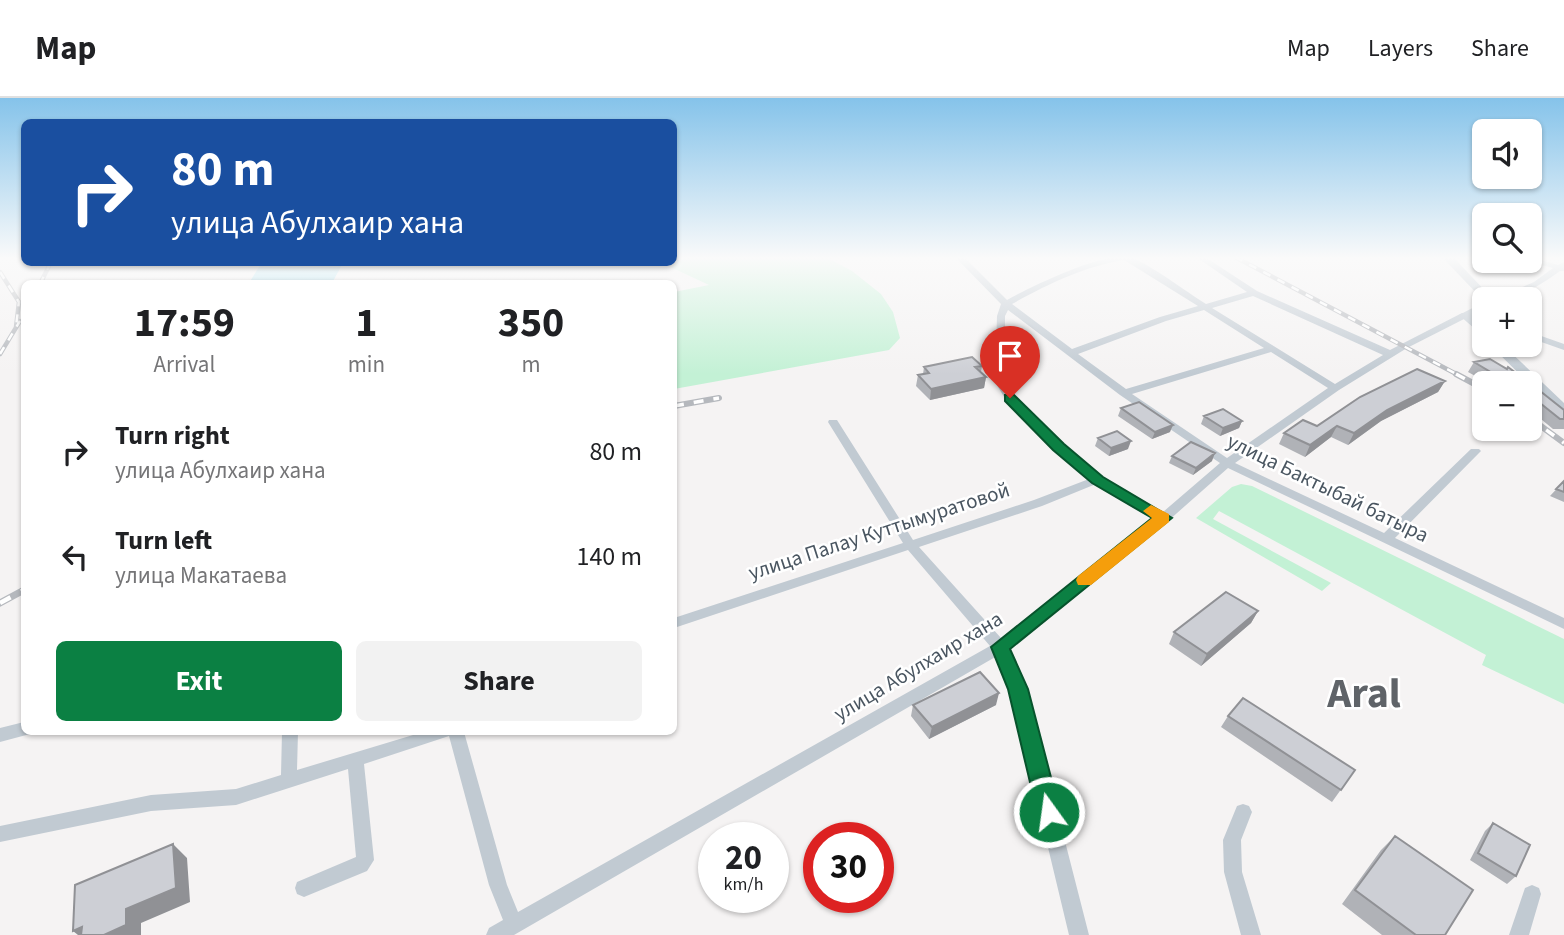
<!DOCTYPE html>
<html lang="en">
<head>
<meta charset="utf-8">
<style>
	body { margin:0; font-family:"Source Sans 3",sans-serif; background:#f2f2f2; color:#202124; height:100vh; display:flex; flex-direction:column; font-size:26px; white-space:nowrap }
	* { box-sizing:border-box; margin:0 }
	p { font-size:23px; color:#757577 }
	.icon { flex:none; width:38px; height:38px; fill:none; stroke:currentColor; stroke-width:2; stroke-linecap:round; stroke-linejoin:round }
	.map { position:relative; flex:1; overflow:hidden }
	.side { position:absolute; left:21px; top:182px; width:656px; height:455px; display:flex; flex-direction:column; background:#fff; border-radius:10px; box-shadow:0 2px 5px #0004 }
	.side>* { flex:none }
	.top-card { position:absolute; left:21px; top:21px; width:656px; height:147px; border-radius:10px; box-shadow:0 2px 5px #0004; background:#1a4fa0; color:#fff; overflow:hidden }
	.tools { position:absolute; left:1472px; top:21px; display:grid; gap:14px }
	.tools a { display:grid; place-items:center; width:70px; height:70px; border-radius:10px; background:#fff; box-shadow:0 2px 5px #0004; font-size:35px }
	.speed { position:absolute; left:698px; top:724px; display:flex; gap:14px; font-size:35px; font-weight:700; text-align:center }
	.speed>* { display:grid; place-content:center; width:91px; height:91px; border-radius:50%; background:#fff; box-shadow:0 2px 5px #0004; line-height:1 }
	.speed small { font-size:18px; font-weight:400 }
	.speed .limit { border:10px solid #d22; background:#fff; color:#111 }
	.pin { position:absolute; display:grid; place-items:center; width:60px; height:60px; color:#fff; margin:-72px -30px; border-radius:50% 50% 50% 0; rotate:-45deg; box-shadow:0 0 7px #0007 }
	.pin .icon { rotate:45deg }
	.me { position:absolute; width:77px; margin:-38px; rotate:346deg; stroke-linejoin:round; filter:drop-shadow(0 0 5px #0008) }
	.turn { display:flex; align-items:center; gap:24px; height:147px; padding:0 35px; font-size:32px }
	.turn .icon { width:91px; height:91px; stroke-width:2.5 }
	.turn b { display:block; font-size:49px; line-height:60px }
	.eta { display:flex; justify-content:space-evenly; align-items:center; height:119px; text-align:center }
	.eta b { font-size:42px; font-weight:700; line-height:49px }
	.button { display:flex; gap:14px; margin-top:auto; padding:14px 35px }
	.button a { flex:1; height:80px; border-radius:10px; background:#0b8043; color:#fff; font-size:28px; font-weight:700; line-height:80px; text-align:center }
	.button a+a { background:#f2f2f2; color:#202124 }
	ul { padding:0; list-style:none }
	li { display:flex; align-items:center; gap:21px; height:105px; padding:0 35px }
	li div { flex:1 }
	li b { display:block; font-size:26px }
	li em { font-style:normal }
	header { display:flex; align-items:center; gap:42px; box-sizing:border-box; height:98px; padding:0 35px; background:#fff; border-bottom:2px solid #e0e0e0 }
	header strong { font-size:33px }
	nav { display:flex; gap:38px; margin-inline-start:auto; font-size:24px }
	.map>svg:first-child { display:block }
</style>
</head>
<body>
<header>
<strong>Map</strong>
<nav><a>Map</a><a>Layers</a><a>Share</a></nav>
</header>
<div class="map">
<svg width="1564" height="837" viewBox="0 0 1564 837">
	<rect width="100%" height="100%" fill="#f5f3f3"/>
	<path fill="#c3f1d5" d="M677,159h149l26,14 29,23 12,18 7,26 -11,12 -215,39v-97l35,-7 -47,-22 12,-1z
		M1241,386l11,2 312,153v65l-82,-39 4,-10 -267,-144 -6,8 118,64 -9,8 -126,-73 36,-31z"/>
	<path fill="#90daee" d="M262,164h81v1l-11,20h-83z"/>
	<g fill="none" stroke-linecap="round" stroke-linejoin="round">
		<path fill="#c1cad2" fill-rule="evenodd" d="M955,159h9l43,43c23,-13 102,-52 126,-42 22,10 51,32 73,46l41,-12 -51,-35h9l52,34 133,59 72,-37h6v4l-61,31 -68,42 -104,73 149,70 87,-84h8l2,2 -2,2 -84,85 169,80v11l-336,-161 -60,53 -160,128 18,40 63,246h-20l-59,-246 -13,-33 -483,279h-28l3,-7 14,-8 -14,-35 -40,-149 -85,28 10,96 -7,11 -63,26 -7,-3 -2,-6 2,-6 59,-25 -8,-88 -112,36 -85,6 -151,31v-16l151,-31 85,-6 45,-14 1,-43h16l-1,38 126,-38h41l43,153 11,27 472,-266 -82,-96 -234,78v-10l229,-75 -75,-121 1,-2h8l76,120 121,-40 55,-21 -35,-30 -48,-49 -11,-18 2,-66 4,-12zM1124,162l74,46 -38,11 -88,32 -60,-45c34,-19 73,-38 112,-44zM1253,198l130,59 -48,29 -123,-76zM1008,212l112,85 100,68 -57,49 -62,-35 -39,-32 -48,-49 -9,-14v-66zM1204,212l60,38 -138,41 -48,-35 88,-33zM1271,254l57,36 -101,70 -95,-64zM1096,386l59,34 -154,120 -82,-91 123,-41z
			M1530,159l28,8 6,-3v9h-4c-19,14 -41,28 -65,28l39,-17 19,-14 -26,-7h3z
			M1530,234l34,12v6l-34,-12z
			M24,624v10h7l-1,2 -30,8v-14z
			M1243,706l6,2 3,6 -11,28 1,32 19,63h-20l-17,-63 -1,-32 14,-34z
			M1532,787l7,3 2,6 -12,41h-20l16,-47z"/>
		<path fill="#c1cad2" fill-rule="evenodd" d="M1442,159h11l40,42h-9v2z
			M1484,204v7l-12,7 12,11v10l-25,-22z
			M1490,247h13l61,58v11l-5,-1z"/>
		<defs>
			<path id="rail-far2" d="M1235,159l225,119
				M0,174l19,30 -3,25
				M40,186l11,-22
				M0,256l20,-33"/>
			<path id="rail-far1" d="M1456,276l28,15
				M674,308l45,-8
				M1530,320l34,25"/>
			<path id="rail" d="M0,505l24,-13"/>
		</defs>
		<use href="#rail-far2" stroke="#b5b8bd" stroke-width="4.5"/>
		<use href="#rail-far1" stroke="#b5b8bd" stroke-width="6"/>
		<use href="#rail" stroke="#b5b8bd" stroke-width="7"/>
		<use href="#rail-far2" stroke="#fff" stroke-width="2.5" stroke-dasharray="8" stroke-linecap="butt"/>
		<use href="#rail-far1" stroke="#fff" stroke-width="3.5" stroke-dasharray="10" stroke-linecap="butt"/>
		<use href="#rail" stroke="#fff" stroke-width="4.5" stroke-dasharray="12" stroke-linecap="butt"/>
	</g>
	<path fill="#b0b2b7" d="M1474,264l55,21h-41l-20,-11z
		M982,268l-1,6 5,5 -2,11 -54,12 -14,-14 2,-11 5,-1 1,-7z
		M1445,283l-7,11 -57,29 -33,24 -17,-8 -26,20 -26,-13 5,-11 33,-7z
		M1530,285l34,27v19h-11l-23,-19z
		M1121,310l49,24 -18,7 -34,-23z
		M1204,318l38,5 -3,7 -19,8 -19,-12z
		M1098,340l30,11 -19,7 -14,-10z
		M1172,358l40,5 -19,14 -24,-12z
		M1564,383v21l-14,-6z
		M1258,513l-7,12 -50,43 -32,-22 5,-12z
		M913,607h83l-67,34 -18,-23z
		M1228,618l127,54 -23,32 -111,-75z
		M1493,725l23,53 -9,8 -37,-24 15,-29z
		M1395,738l50,99h-63l-40,-31 39,-54z"/>
	<path fill="#909195" d="M986,279l-2,11 -54,12 1,-11z
		M1445,283l-7,11 -57,29 -33,24 6,-12 33,-23z
		M1242,323l-3,7 -19,8 3,-8z
		M1173,327l-3,7 -18,7 3,-7z
		M1337,328l-6,11 -26,20 5,-12z
		M1131,343l-3,8 -19,7 2,-8z
		M1215,355l-3,8 -19,14 3,-7z
		M1258,513l-7,12 -50,43 6,-12z
		M999,595l-3,12 -67,34 3,-12z
		M173,746l14,14 3,44 -49,21v12h-37l22,-26z
		M82,829l10,8h-14l-5,-4z"/>
	<path fill="#cdcfd5" stroke="#909195" stroke-width="2" d="M972,259l10,9 -7,1 11,10 -55,12 -13,-14 11,-2 -5,-6z
		M1490,261l17,10 1,-2 21,16h-14l-6,-4 -5,1 -30,-18z
		M1417,271l28,12 -58,29 -33,23 -17,-7 -27,19 -26,-12 19,-13 14,6 43,-29z
		M1530,285l34,27v9h-4l-30,-24z
		M1139,304l34,23 -18,7 -34,-24z
		M1223,311l19,12 -19,7 -19,-12z
		M1117,333l14,10 -20,7 -13,-10z
		M1191,344l24,11 -19,15 -24,-12z
		M1564,383v11l-8,-3z
		M1226,494l32,19 -51,43 -33,-22z
		M980,574l19,21 -67,34 -19,-22z
		M1243,600l112,72 -14,20 -113,-74z
		M1493,725l37,22 -14,31 -38,-23z
		M1395,738l78,54 -28,45h-29l-61,-45z
		M173,746l3,44 -50,21v16l-22,10h-23l1,-8 -9,4 2,-46z"/>
	<linearGradient id="sky" x2="0" y2="1"><stop stop-color="#85c3ea"/><stop offset="0.58" stop-color="#fafafa"/><stop offset="1" stop-color="#fafafa" stop-opacity="0"/></linearGradient>
	<rect width="1564" height="276" fill="url(#sky)"/>
	<path fill="#0b8043" stroke="#07532c" stroke-width="2" d="M1005,297h9l50,49 39,33 69,41 -162,131 18,40 32,123 -4,7 -7,3 -8,-3 -4,-7 -29,-123 -17,-42 161,-129 -60,-35 -39,-33 -48,-49z"/>
	<path fill="#f59e0b" d="M1151,407l18,9v8l-78,63h-13l-2,-5 2,-4 74,-58 -9,-7z"/>
	<g text-anchor="middle" dominant-baseline="central" stroke-width="5" stroke-linejoin="round" paint-order="stroke">
		<g font-size="21" fill="#4a5661" stroke="#fff">
			<text transform="translate(1328 390) rotate(26)">улица Бактыбай батыра</text>
			<text transform="translate(879 433) rotate(-18)">улица Палау Куттымуратовой</text>
			<text transform="translate(918 568) rotate(-31)">улица Абулхаир хана</text>
		</g>
		<g font-size="42" font-weight="bold" fill="#5f6368" stroke="#fff">
			<text x="1364" y="596">Aral</text>
		</g>
	</g>
</svg>
<div class="tools">
<a><svg class="icon" aria-label="sound" viewBox="0 0 24 24"><path d="M4 9h4l5-4v14l-5-4H4zM17 9q2 3 0 6"/></svg></a>
<a><svg class="icon" aria-label="search" viewBox="0 0 24 24"><circle cx="10" cy="10" r="6"/><path d="M15 15l6 6"/></svg></a>
<a>+</a>
<a>−</a>
</div>
<div class="speed"><div>20<small>km/h</small></div><div class="limit">30</div></div>
<div class="pin" style="left:1010px;top:300px;background:#d93025"><svg class="icon" aria-label="arrive" viewBox="0 0 24 24"><path d="M6 21V4h12l-3 4 3 4H6"/></svg></div>
<svg class="me" style="left:1049px;top:714px" viewBox="-20 -20 40 40"><circle r="17" fill="#0b8043" stroke="#fff" stroke-width="3"/><path d="M0-11L8 9 0 5-8 9z" fill="#fff"/></svg>
<div class="top-card">
<div class="turn"><svg class="icon" aria-label="right" viewBox="0 0 24 24"><path d="M7 20v-9h11M14 6l5 5-5 5"/></svg><div><b>80 m</b>улица Абулхаир хана</div></div>
</div>
<section class="side">
<div class="eta">
<div><b>17:59</b><p>Arrival</p></div>
<div><b>1</b><p>min</p></div>
<div><b>350</b><p>m</p></div>
</div>
<ul>
<li><svg class="icon" aria-label="right" viewBox="0 0 24 24"><path d="M7 20v-9h11M14 6l5 5-5 5"/></svg><div><b>Turn right</b><p>улица Абулхаир хана</p></div><em>80 m</em></li>
<li><svg class="icon" aria-label="left" viewBox="0 0 24 24"><path d="M17 20v-9H6M10 6l-5 5 5 5"/></svg><div><b>Turn left</b><p>улица Макатаева</p></div><em>140 m</em></li>
</ul>
<div class="button"><a>Exit</a><a>Share</a></div>
</section>
</div>
</body>
</html>
